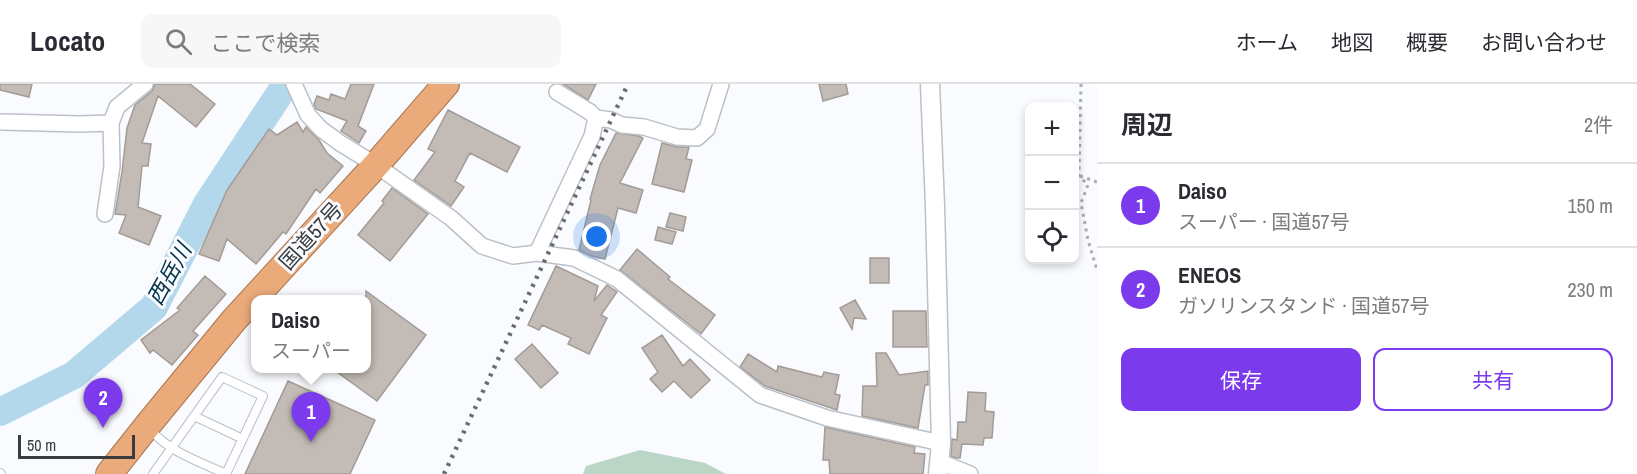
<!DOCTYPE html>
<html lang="ja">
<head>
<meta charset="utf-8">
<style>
	body { margin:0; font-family:"Archivo Narrow","Noto Sans JP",sans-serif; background:#f7f7f7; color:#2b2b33 }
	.controls { position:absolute; right:18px; top:18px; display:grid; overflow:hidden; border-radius:12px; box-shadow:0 3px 9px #0003 }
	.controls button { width:54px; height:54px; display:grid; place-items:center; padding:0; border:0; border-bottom:2px solid #e1e1e2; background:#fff; color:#2b2b33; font:30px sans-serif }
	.scale { position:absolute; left:18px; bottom:15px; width:117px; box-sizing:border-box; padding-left:6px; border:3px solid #393b3e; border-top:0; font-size:16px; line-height:21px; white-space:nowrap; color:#393b3e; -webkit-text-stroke:4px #f9fbfe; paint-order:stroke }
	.you { position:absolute; left:597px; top:153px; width:21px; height:21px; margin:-15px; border:4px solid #fff; border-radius:50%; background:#1a73e8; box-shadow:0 0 0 9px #1a73e833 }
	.badge { display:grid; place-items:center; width:39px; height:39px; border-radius:50%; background:#7c3aed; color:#fff; font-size:20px; font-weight:700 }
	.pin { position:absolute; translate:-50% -50px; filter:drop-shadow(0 2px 3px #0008) }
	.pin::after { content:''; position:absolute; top:32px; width:21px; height:18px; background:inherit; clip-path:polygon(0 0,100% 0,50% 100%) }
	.popup { position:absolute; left:251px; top:211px; width:120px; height:78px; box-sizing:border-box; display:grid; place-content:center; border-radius:12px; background:#fff; filter:drop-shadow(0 2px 4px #0005); font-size:20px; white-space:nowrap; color:#7c7c81 }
	.popup b { font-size:22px; color:#2b2b33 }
	.popup::after { content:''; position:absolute; left:50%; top:100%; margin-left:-12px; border:12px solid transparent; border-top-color:#fff }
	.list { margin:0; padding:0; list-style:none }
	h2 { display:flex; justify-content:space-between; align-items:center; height:78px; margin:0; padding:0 24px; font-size:26px }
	h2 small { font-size:20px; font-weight:400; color:#7c7c81 }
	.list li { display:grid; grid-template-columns:39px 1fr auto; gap:18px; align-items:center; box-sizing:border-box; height:84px; padding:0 24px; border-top:2px solid #e1e1e2 }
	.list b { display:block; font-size:22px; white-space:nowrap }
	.list p { margin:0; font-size:20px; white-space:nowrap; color:#7c7c81 }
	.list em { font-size:20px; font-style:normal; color:#7c7c81 }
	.actions { display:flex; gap:12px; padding:18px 24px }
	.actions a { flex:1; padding:14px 0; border:2px solid #7c3aed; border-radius:12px; text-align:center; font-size:21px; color:#7c3aed }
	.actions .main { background:#7c3aed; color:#fff }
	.icon { flex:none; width:33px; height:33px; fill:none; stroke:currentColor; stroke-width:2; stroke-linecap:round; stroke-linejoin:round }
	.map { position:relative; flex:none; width:1097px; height:390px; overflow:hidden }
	header { display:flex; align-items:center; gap:36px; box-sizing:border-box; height:84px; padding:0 30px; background:#fff; border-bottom:2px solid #e1e1e2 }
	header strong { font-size:28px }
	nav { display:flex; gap:33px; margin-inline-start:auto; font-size:21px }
	.search { width:420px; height:54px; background:#f7f7f7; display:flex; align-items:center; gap:15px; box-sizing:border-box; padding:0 21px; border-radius:12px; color:#7c7c81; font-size:22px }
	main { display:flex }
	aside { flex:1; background:#fff }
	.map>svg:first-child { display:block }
</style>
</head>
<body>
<header>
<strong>Locato</strong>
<div class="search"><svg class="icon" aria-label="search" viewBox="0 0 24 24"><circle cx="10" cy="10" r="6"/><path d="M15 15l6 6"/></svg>ここで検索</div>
<nav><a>ホーム</a><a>地図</a><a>概要</a><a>お問い合わせ</a></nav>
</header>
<main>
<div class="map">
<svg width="1097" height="390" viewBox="0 0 1097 390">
	<rect width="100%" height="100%" fill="#f9fbfe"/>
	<path fill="#bbd6c7" d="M640,366L705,379L726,390H583L586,382Z"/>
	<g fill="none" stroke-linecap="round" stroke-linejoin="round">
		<path stroke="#b3d7eb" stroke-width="28" d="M0,328L74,291L154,223L207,120L286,0"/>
	</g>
	<path fill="#c3bbb5" stroke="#a39b96" stroke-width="1.5" d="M0,0H32L29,13L0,6Z
		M155,0H190L215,20L196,43L158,12L142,59L151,60L148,82H142L138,123L161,132L149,161L119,149L126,131L115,130L122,88L127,44L135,21L152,7Z
		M351,0H374L358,42L366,47L359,59L341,47L347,37L316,25L314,20L317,12L329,16L331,10L345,15Z
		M563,0H596L588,16Z
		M819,0H846L848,10L823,17Z
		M448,26L520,63L507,88L470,69L455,97L464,103L451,122L414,96L435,68L428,65Z
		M297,38L303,48L306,43L319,56L327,69L343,82L320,109L316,105L286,150L283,148L256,180L227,155L219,177L199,170L227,106L269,45L277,51Z
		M616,49L639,52L643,54L620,99L643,106L636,129L618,124L605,175L592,172L579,166L591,116L590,115L600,81Z
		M662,59L677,63H689L686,75L692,76L684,108L652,100Z
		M392,104L428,130L390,177L358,151L384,119L382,117Z
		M670,129L686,133L683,147L666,143Z
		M658,143L676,148L672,160L655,156Z
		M637,165L670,193L668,195L715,231L701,250L620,186Z
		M870,174H889V199H870Z
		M556,182L598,202L594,217L607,201L617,208L601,231L607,234L589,270L568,260L571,254L542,241L539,246L528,241Z
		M205,192L226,210L193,247L198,251L172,281L153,266L150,269L141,256L180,226L177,224Z
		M366,207L426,251L377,317L333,285H366Z
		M855,216L866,235L854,234L852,245L840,224Z
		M893,227H926L927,263H893Z
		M662,251L683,282L690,275L710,296L691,314L674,297L662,308L650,295L658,288L642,264Z
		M532,260L558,289L541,304L515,275Z
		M876,269H886L899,291L928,287V301H925L918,344L862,332L863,302H877Z
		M748,270L777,288L778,282L822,293L824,288L839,291L835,310L840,311L837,326L765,302L740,283Z
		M288,297L375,336L350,390H245Z
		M968,308L986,309L985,327L994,328L992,354H984L983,361L962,360L960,374H956L951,372L952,355L957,356L958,338H966Z
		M825,343L915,363L914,369L925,370L923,390H830L829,376H823Z"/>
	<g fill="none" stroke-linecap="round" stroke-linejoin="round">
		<g stroke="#bbc1c8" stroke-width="10">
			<path id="service" d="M194,332L243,355
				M150,345C169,368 200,378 226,390
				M0,389L1,390
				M153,390L222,293L263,312L226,390"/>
		</g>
		<g stroke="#bbc1c8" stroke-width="18">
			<path id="minor" d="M294,0L308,31L321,45L340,59L376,81L451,134L482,162L513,172L537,169L574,174L617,195L760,311L827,334L941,359
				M557,8L590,28L596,34
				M3,38L80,40L111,39
				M105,130L112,82L111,39L117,23L145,0
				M537,169L592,52L596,34L611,36L622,41L644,43L677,53L697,54L707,45L721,0
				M940,378L970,390"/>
		</g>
		<g stroke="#bbc1c8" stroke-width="21">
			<path id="tertiary" d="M930,0L935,122L941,359L938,390"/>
		</g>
		<g stroke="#a9754f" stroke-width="28">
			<path id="trunk" d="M109,390L147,342L234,236L376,81L446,0"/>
		</g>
		<path stroke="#aaacaf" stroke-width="3" stroke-dasharray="3 4.5" stroke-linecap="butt" d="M1081,0L1079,92L1088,101L1081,119L1088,156L1097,186
			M1080,92L1097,98"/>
		<use href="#service" stroke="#fff" stroke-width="8"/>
		<use href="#minor" stroke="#fff" stroke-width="15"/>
		<use href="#tertiary" stroke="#fff" stroke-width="18"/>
		<use href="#trunk" stroke="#eaaa7a" stroke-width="26"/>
		<path stroke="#6a6c6f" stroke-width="4.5" stroke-dasharray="3 6" stroke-linecap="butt" d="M444,390L628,0"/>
	</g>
	<g text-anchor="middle" stroke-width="6" stroke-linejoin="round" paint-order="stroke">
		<g font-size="21" fill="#393b3e" stroke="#f9fbfe">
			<text transform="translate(311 152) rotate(-48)" y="7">国道57号</text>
		</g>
		<g font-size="22" font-style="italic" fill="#003246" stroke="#f9fbfe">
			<text transform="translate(169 190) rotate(-61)" y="8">西岳川</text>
		</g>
	</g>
</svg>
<div class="controls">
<button>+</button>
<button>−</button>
<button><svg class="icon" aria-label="locate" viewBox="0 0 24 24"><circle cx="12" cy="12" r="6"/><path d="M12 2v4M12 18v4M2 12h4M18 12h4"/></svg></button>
</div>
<div class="scale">50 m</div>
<div class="you"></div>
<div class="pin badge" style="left:311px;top:358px">1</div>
<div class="popup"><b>Daiso</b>スーパー</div>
<div class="pin badge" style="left:103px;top:344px">2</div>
</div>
<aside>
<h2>周辺<small>2件</small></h2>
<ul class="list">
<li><span class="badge">1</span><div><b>Daiso</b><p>スーパー · 国道57号</p></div><em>150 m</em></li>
<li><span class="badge">2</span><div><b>ENEOS</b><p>ガソリンスタンド · 国道57号</p></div><em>230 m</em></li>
</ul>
<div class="actions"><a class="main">保存</a><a>共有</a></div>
</aside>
</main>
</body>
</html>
